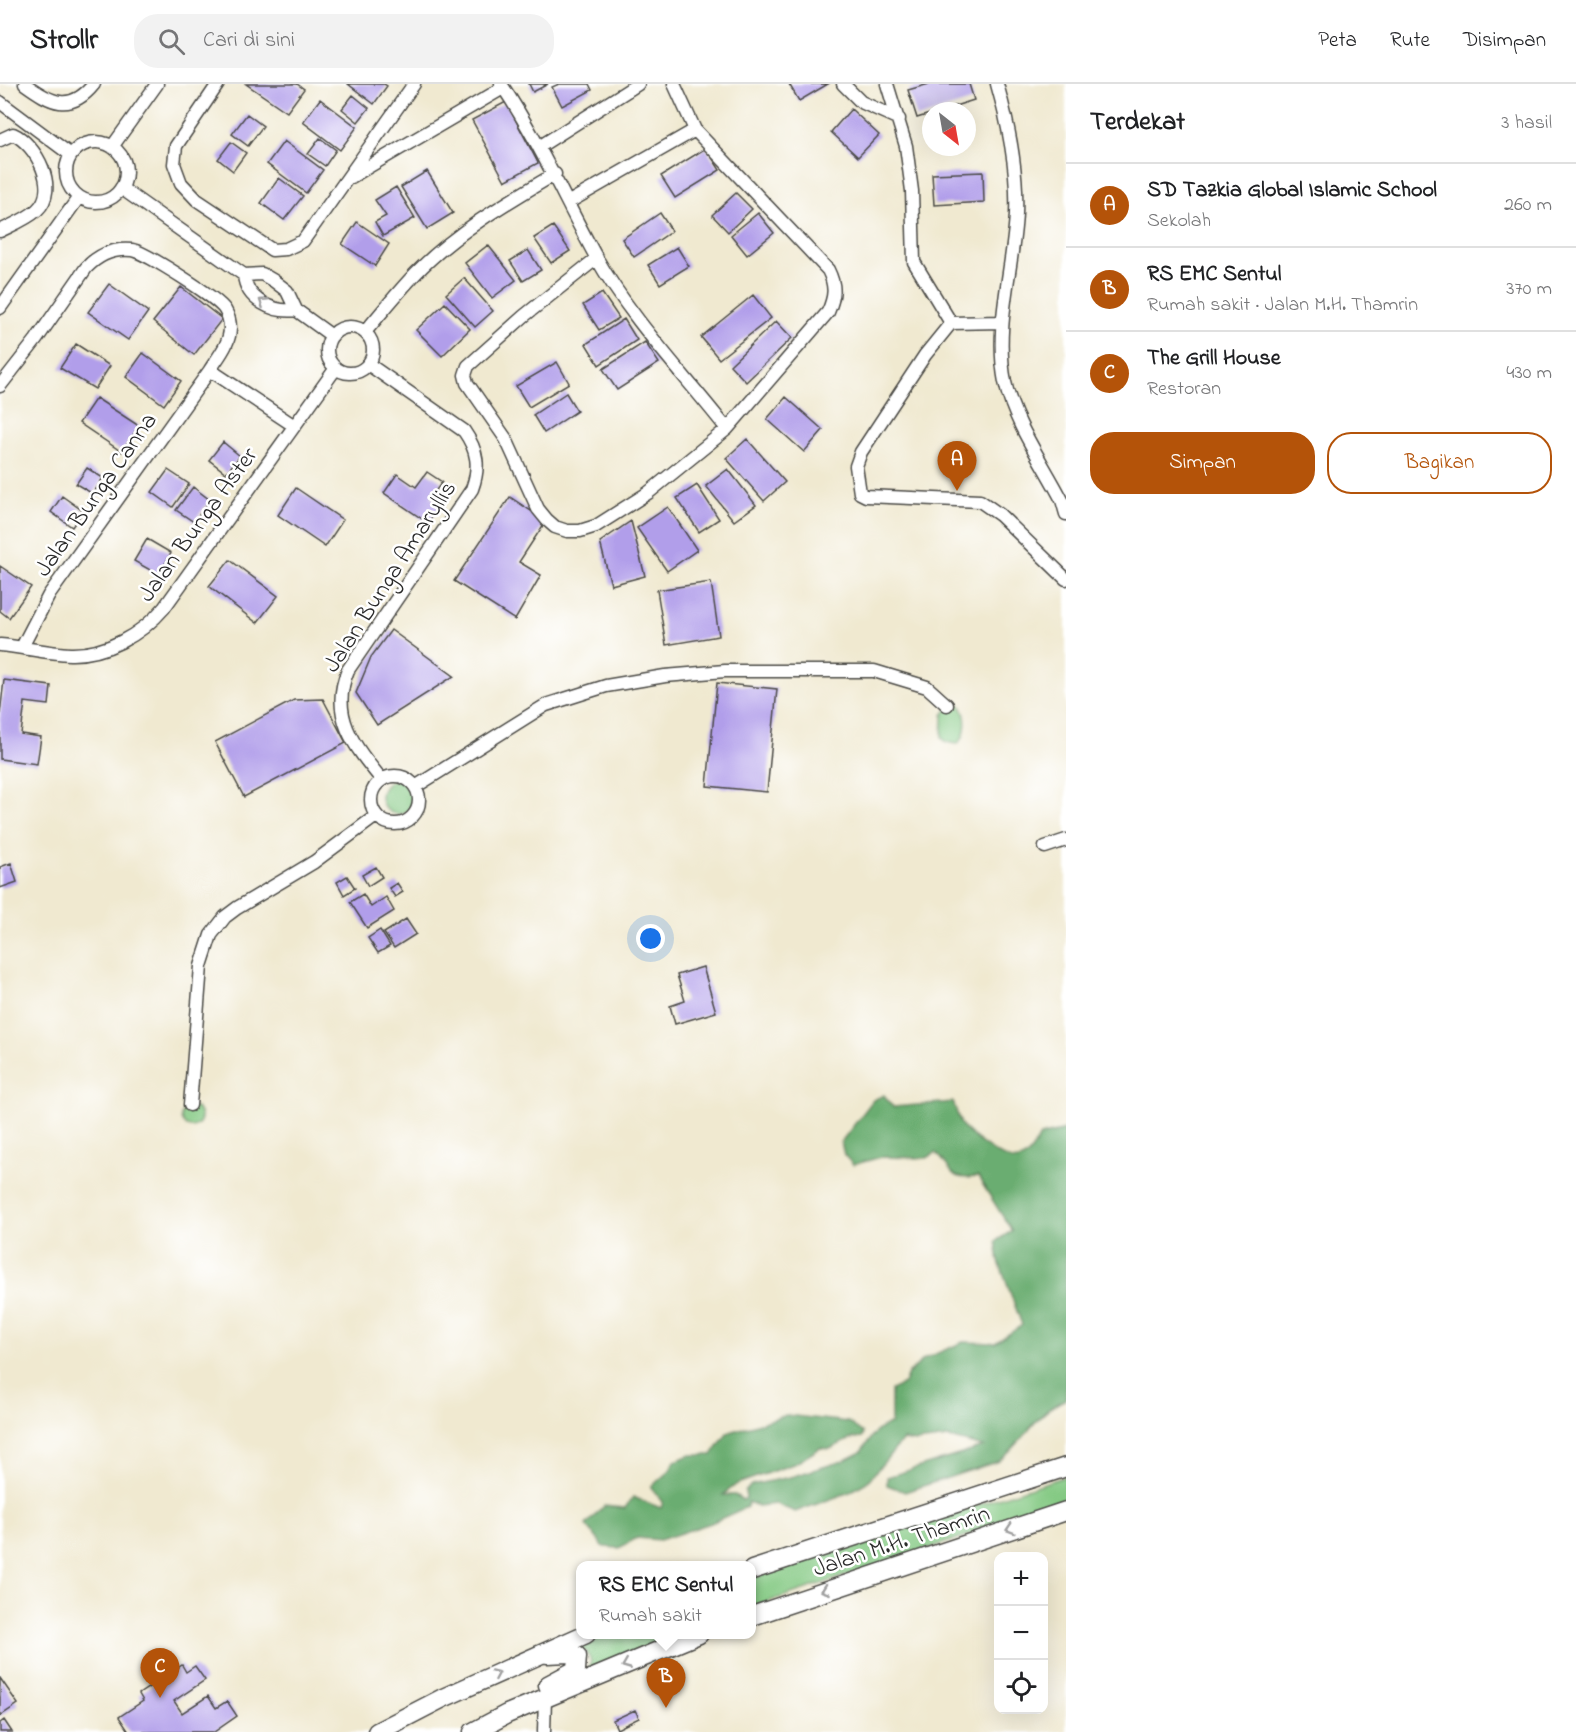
<!DOCTYPE html>
<html lang="id">
<head>
<meta charset="utf-8">
<style>
	body { margin:0; font-family:"Indie Flower",sans-serif; background:#f2f2f2; color:#202124 }
	.controls { position:absolute; right:18px; bottom:18px; display:grid; overflow:hidden; border-radius:12px; box-shadow:0 6px 24px #0002 }
	.controls button { width:54px; height:54px; display:grid; place-items:center; padding:0; border:0; border-bottom:2px solid #e0e0e0; background:#fff; color:#202124; font:30px sans-serif }
	.compass { position:absolute; left:922px; top:18px; width:54px; height:54px; border-radius:50%; background:#fff; box-shadow:0 6px 24px #0002; rotate:149deg }
	.you { position:absolute; left:651px; top:855px; width:21px; height:21px; margin:-15px; border:4px solid #fff; border-radius:50%; background:#1a73e8; box-shadow:0 0 0 9px #1a73e833 }
	.badge { display:grid; place-items:center; width:39px; height:39px; border-radius:50%; background:#b45309; color:#fff; font-size:20px; font-weight:700 }
	.pin { position:absolute; translate:-50% -50px; filter:drop-shadow(0 2px 3px #0008) }
	.pin::after { content:''; position:absolute; top:32px; width:21px; height:18px; background:inherit; clip-path:polygon(0 0,100% 0,50% 100%) }
	.popup { position:absolute; left:576px; top:1477px; width:180px; height:78px; box-sizing:border-box; display:grid; place-content:center; border-radius:12px; background:#fff; filter:drop-shadow(0 2px 4px #0005); font-size:20px; white-space:nowrap; color:#757577 }
	.popup b { font-size:22px; color:#202124 }
	.popup::after { content:''; position:absolute; left:50%; top:100%; margin-left:-12px; border:12px solid transparent; border-top-color:#fff }
	.list { margin:0; padding:0; list-style:none }
	h2 { display:flex; justify-content:space-between; align-items:center; height:78px; margin:0; padding:0 24px; font-size:26px }
	h2 small { font-size:20px; font-weight:400; color:#757577 }
	.list li { display:grid; grid-template-columns:39px 1fr auto; gap:18px; align-items:center; box-sizing:border-box; height:84px; padding:0 24px; border-top:2px solid #e0e0e0 }
	.list b { display:block; font-size:22px; white-space:nowrap }
	.list p { margin:0; font-size:20px; white-space:nowrap; color:#757577 }
	.list em { font-size:20px; font-style:normal; color:#757577 }
	.actions { display:flex; gap:12px; padding:18px 24px }
	.actions a { flex:1; padding:14px 0; border:2px solid #b45309; border-radius:24px; text-align:center; font-size:21px; color:#b45309 }
	.actions .main { background:#b45309; color:#fff }
	.icon { flex:none; width:33px; height:33px; fill:none; stroke:currentColor; stroke-width:2; stroke-linecap:round; stroke-linejoin:round }
	.map { position:relative; flex:none; width:1066px; height:1648px; overflow:hidden }
	header { display:flex; align-items:center; gap:36px; box-sizing:border-box; height:84px; padding:0 30px; background:#fff; border-bottom:2px solid #e0e0e0 }
	header strong { font-size:28px }
	nav { display:flex; gap:33px; margin-inline-start:auto; font-size:21px }
	.search { width:420px; height:54px; background:#f2f2f2; display:flex; align-items:center; gap:15px; box-sizing:border-box; padding:0 21px; border-radius:24px; color:#757577; font-size:22px }
	main { display:flex }
	aside { flex:1; background:#fff }
	.map>svg:first-child { display:block }
</style>
</head>
<body>
<header>
<strong>Strollr</strong>
<div class="search"><svg class="icon" aria-label="search" viewBox="0 0 24 24"><circle cx="10" cy="10" r="6"/><path d="M15 15l6 6"/></svg>Cari di sini</div>
<nav><a>Peta</a><a>Rute</a><a>Disimpan</a></nav>
</header>
<main>
<div class="map">
<svg width="1066" height="1648" viewBox="0 0 1066 1648">
	<rect width="100%" height="100%" fill="#fff"/>
	<filter id="ink" filterUnits="userSpaceOnUse"><feTurbulence type="fractalNoise" baseFrequency=".0167" numOctaves="2"/><feDisplacementMap in="SourceGraphic" scale="12" xChannelSelector="R" yChannelSelector="G"/><feConvolveMatrix kernelMatrix="1 2 1 2 8 2 1 2 1" color-interpolation-filters="sRGB"/></filter>
	<filter id="wash" filterUnits="userSpaceOnUse"><feTurbulence type="fractalNoise" baseFrequency=".008" numOctaves="4" result="noise"/><feDisplacementMap in="SourceGraphic" scale="24" xChannelSelector="R" yChannelSelector="G"/><feGaussianBlur stdDeviation="1.35" result="paint"/><feColorMatrix in="noise" values="0 0 0 0 0 0 0 0 0 0 0 0 0 0 0 0 0 1.4 0 .05"/><feComposite in="paint" operator="in"/></filter>
	<g filter="url(#wash)">
		<rect width="100%" height="100%" fill="#f0e9d0"/>
		<path fill="#84c983" stroke="#587a57" stroke-width="1.5" d="M951,620L960,621C968,631 968,652 957,660L946,658L942,653L943,631Z
			M381 713a17 17 0 1 1 34 0a17 17 0 1 1-34 0Z
			M181 1033a10 10 0 1 1 20 0a10 10 0 1 1-20 0Z
			M1066,1392V1419L752,1523V1494Z
			M607,1551H676L589,1586L591,1578L587,1568L576,1565Z"/>
		<path fill="#6bad71" stroke="#4b6c4e" stroke-width="1.5" d="M884,1011L893,1023L953,1018C956,1025 958,1033 961,1040C968,1051 1006,1080 1019,1076C1030,1073 1035,1060 1040,1052L1066,1046V1315C1031,1331 1026,1358 999,1377L905,1408L887,1401V1393L984,1363L949,1354L916,1358L903,1356L867,1398L850,1408L795,1428L776,1420L758,1422L748,1418L747,1423L711,1439L660,1456L637,1454L619,1464L604,1463L586,1441L604,1422L625,1424L633,1413L661,1424L663,1418L651,1403L670,1386L675,1377L690,1371H712L727,1349L786,1331L848,1338L863,1349L862,1353L850,1355L830,1365L820,1364L796,1379L737,1400L723,1411H735L743,1416L746,1414L745,1408L751,1401L790,1393L843,1377L861,1368L876,1347L891,1339V1306L904,1300L908,1290L924,1275L963,1258L995,1259L1022,1241L999,1178L996,1157L1012,1147L978,1093C946,1097 956,1087 936,1069L927,1074L881,1073L853,1081L844,1071L841,1058L873,1016Z"/>
		<g id="blocks">
			<path fill="#b19eea" d="M246,0H297L304,5L287,28Z
				M348,0H384L387,2L374,20Z
				M529,0H548L533,8Z
				M559,0H589L592,6L562,22L552,3Z
				M789,0H828L799,17Z
				M929,0H969L974,16L917,34L908,6Z
				M353,11L369,24L358,38L342,25Z
				M320,15L357,43L340,66L303,38Z
				M506,18L538,79L505,97L472,36Z
				M851,25L879,51L858,73L831,48Z
				M247,30L263,42L248,62L232,50Z
				M320,54L336,66L325,82L308,70Z
				M284,57L323,86L306,109L267,80Z
				M231,58L246,69L233,87L218,75Z
				M706,64L720,86L675,114L661,92Z
				M427,87L453,129L427,145L401,103Z
				M983,88L984,118L934,121L932,90Z
				M279,94L303,112L284,136L261,119Z
				M396,103L415,134L383,152L375,138L386,132L375,116Z
				M736,109L752,125L728,148L712,131Z
				M660,129L672,147L634,173L622,155Z
				M758,129L774,149L747,171L731,151Z
				M357,138L389,160L375,182L342,160Z
				M553,142L570,167L551,179L534,154Z
				M488,161L516,196L492,214L465,179Z
				M677,163L689,182L660,200L648,181Z
				M528,166L541,186L523,197L510,177Z
				M464,194L493,227L475,243L446,210Z
				M109,200L148,228L128,256L88,228Z
				M181,203L222,235L194,271L153,238Z
				M602,209L619,234L599,246L583,221Z
				M753,211L771,234L719,275L701,253Z
				M445,219L470,245L442,272L416,246Z
				M624,235L637,256L599,281L586,260Z
				M776,237L792,254L746,298L730,281Z
				M645,258L659,279L617,306L603,285Z
				M76,260L110,282L95,305L60,284Z
				M143,269L181,297L164,321L126,293Z
				M557,278L569,299L529,323L516,302Z
				M566,309L577,327L544,349L533,331Z
				M786,313L823,346L804,368L767,335Z
				M96,314L139,342L122,368L79,339Z
				M747,355L785,398L764,417L726,374Z
				M223,358L240,372L226,389L209,376Z
				M87,384L103,394L93,410L76,400Z
				M728,385L756,421L734,437L706,402Z
				M168,386L189,400L173,423L152,408Z
				M427,388L442,398L431,413L441,420L428,439L384,409L397,390L416,403Z
				M697,401L719,435L699,448L677,414Z
				M193,403L210,416L194,438L176,426Z
				M296,404L343,436L325,463L278,431Z
				M62,412L83,427L72,443L51,428Z
				M510,413L546,437L519,478L541,491L515,536L454,497Z
				M668,423L697,466L667,487L637,444Z
				M631,437L645,492L611,501L600,458Z
				M147,455L171,469L159,491L134,477Z
				M230,476L278,512L257,539L209,502Z
				M0,482L31,503L9,534L0,527Z
				M711,498L719,552L666,561L657,506Z
				M391,546L454,592L377,641L356,609L371,573Z
				M4,596L51,602L49,621L25,618L21,650L41,653L37,680L0,675V630Z
				M717,599L777,605L767,708L707,702Z
				M323,615L346,659L244,713L215,658L294,616Z
				M11,779L17,798L0,804V783Z
				M376,783L382,793L368,802L362,791Z
				M347,792L355,804L344,811L337,798Z
				M397,799L403,808L395,813L389,804Z
				M363,810L371,823L386,813L394,827L367,844L350,818Z
				M406,835L416,850L394,864L384,849Z
				M380,846L390,862L378,869L368,854Z
				M703,883L716,928L675,940L670,922L685,917L677,891Z
				M182,1581L186,1588L195,1582L205,1596L174,1617L182,1629L208,1612L216,1624L227,1617L237,1632L214,1648H129L119,1633L143,1617L139,1610Z
				M0,1594L18,1620L0,1632Z
				M635,1626L639,1634L617,1645L613,1636Z
				M4,1636L12,1648H0V1639Z"/>
		</g>
	</g>
	<g filter="url(#ink)">
		<use href="#blocks" fill-opacity="0" stroke="#494844" stroke-width="1.5"/>
		<g fill="none" stroke-linecap="round" stroke-linejoin="round">
			<g stroke="#494844" stroke-width="15">
				<path id="street" d="M25,0C50,18 70,30 94,0
					M218,0L176,62L174,80L181,99L197,116L272,166L286,165L303,157L414,0
					M501,0C538,55 564,115 596,173C631,235 683,289 727,345
					M843,0L861,18L899,35
					M887,0L906,62L912,107L914,178L951,239L1002,238
					M997,0C1009,42 1018,86 1016,130C1013,186 994,242 1005,298C1014,339 1043,379 1062,416L1066,430
					M0,18L71,71
					M0,56L13,50C36,60 60,105 37,126C27,135 12,141 0,147
					M66 88a30 30 0 1 1 60 0a30 30 0 1 1-60 0Z
					M112,63L157,0
					M539,63L638,0
					M351,93L503,4
					M121,104L244,191L262,190L274,197L287,207L296,226L332,252
					M569,118L695,46L674,0
					M597,174L524,232L468,282L465,291L467,299L506,355L538,425L547,436L555,443L567,447H580L596,442L648,409L727,345L828,228C835,212 836,202 828,186L695,46
					M244,191C246,216 273,229 296,226
					M0,224L79,113
					M951,239L925,271L861,368L856,382L860,409L866,412L980,417L1000,431L1066,495
					M327 266a23 23 0 1 1 46 0a23 23 0 1 1-46 0Z
					M365,248C382,228 398,208 416,189C456,148 506,119 555,90
					M368,280L464,347C478,367 480,383 472,405L348,586C329,631 354,662 382,696
					M0,302L36,256L86,184C98,171 113,164 132,166C145,168 218,214 225,226C228,231 230,238 230,244C230,260 218,273 210,286L293,341
					M0,561C23,563 47,569 70,570C105,571 141,551 164,524L336,284
					M22,563L49,511L210,286
					M371 716a24 24 0 1 1 48 0a24 24 0 1 1-48 0Z
					M415,703L546,621L606,602L665,592L725,587H874L927,603L947,621
					M1045,763L1066,756
					M190,1021L201,882L211,851L225,833L237,824L314,778L376,732
					M544,1648L545,1614"/>
			</g>
			<g stroke="#494844" stroke-width="21">
				<path id="primary" d="M752,1486L1066,1383
					M752,1532L1066,1427
					M547,1570L568,1569L577,1572L576,1586L548,1601
					M377,1648L443,1614L586,1550
					M473,1648L507,1630L699,1550"/>
			</g>
			<use href="#street" stroke="#fff" stroke-width="12"/>
			<use href="#primary" stroke="#fff" stroke-width="18"/>
		</g>
		<defs><path id="oneway-chevron" d="M-2-3.5L2.5 0L-2 3.5" fill="none" stroke-width="1.6" stroke-linecap="round" stroke-linejoin="round" transform="scale(1.5)"/></defs>
		<g stroke="#a0a0a0">
			<use href="#oneway-chevron" transform="translate(263 218) rotate(-147)"/>
			<use href="#oneway-chevron" transform="translate(1010 1445) rotate(162)"/>
			<use href="#oneway-chevron" transform="translate(825 1506) rotate(161)"/>
			<use href="#oneway-chevron" transform="translate(626 1581) rotate(158)"/>
			<use href="#oneway-chevron" transform="translate(496 1590) rotate(-24)"/>
		</g>
	</g>
	<g text-anchor="middle" stroke-width="5" stroke-linejoin="round" paint-order="stroke">
		<g font-size="24" fill="#2b2b2b" stroke="#fff">
			<text transform="translate(95 410) rotate(-55)" y="8">Jalan Bunga Canna</text>
			<text transform="translate(197 440) rotate(-54)" y="8">Jalan Bunga Aster</text>
			<text transform="translate(389 492) rotate(-57)" y="8">Jalan Bunga Amaryllis</text>
			<text transform="translate(901 1456) rotate(-18)" y="8">Jalan M.H. Thamrin</text>
		</g>
	</g>
</svg>
<div class="controls">
<button>+</button>
<button>−</button>
<button><svg class="icon" aria-label="locate" viewBox="0 0 24 24"><circle cx="12" cy="12" r="6"/><path d="M12 2v4M12 18v4M2 12h4M18 12h4"/></svg></button>
</div>
<svg class="compass" viewBox="-18 -18 36 36"><path d="M0-13l5 13h-10z" fill="#e53935"/><path d="M0 13l5-13h-10z" fill="#757577"/></svg>
<div class="you"></div>
<div class="pin badge" style="left:957px;top:407px">A</div>
<div class="pin badge" style="left:666px;top:1624px">B</div>
<div class="popup"><b>RS EMC Sentul</b>Rumah sakit</div>
<div class="pin badge" style="left:160px;top:1614px">C</div>
</div>
<aside>
<h2>Terdekat<small>3 hasil</small></h2>
<ul class="list">
<li><span class="badge">A</span><div><b>SD Tazkia Global Islamic School</b><p>Sekolah</p></div><em>260 m</em></li>
<li><span class="badge">B</span><div><b>RS EMC Sentul</b><p>Rumah sakit · Jalan M.H. Thamrin</p></div><em>370 m</em></li>
<li><span class="badge">C</span><div><b>The Grill House</b><p>Restoran</p></div><em>430 m</em></li>
</ul>
<div class="actions"><a class="main">Simpan</a><a>Bagikan</a></div>
</aside>
</main>
</body>
</html>
